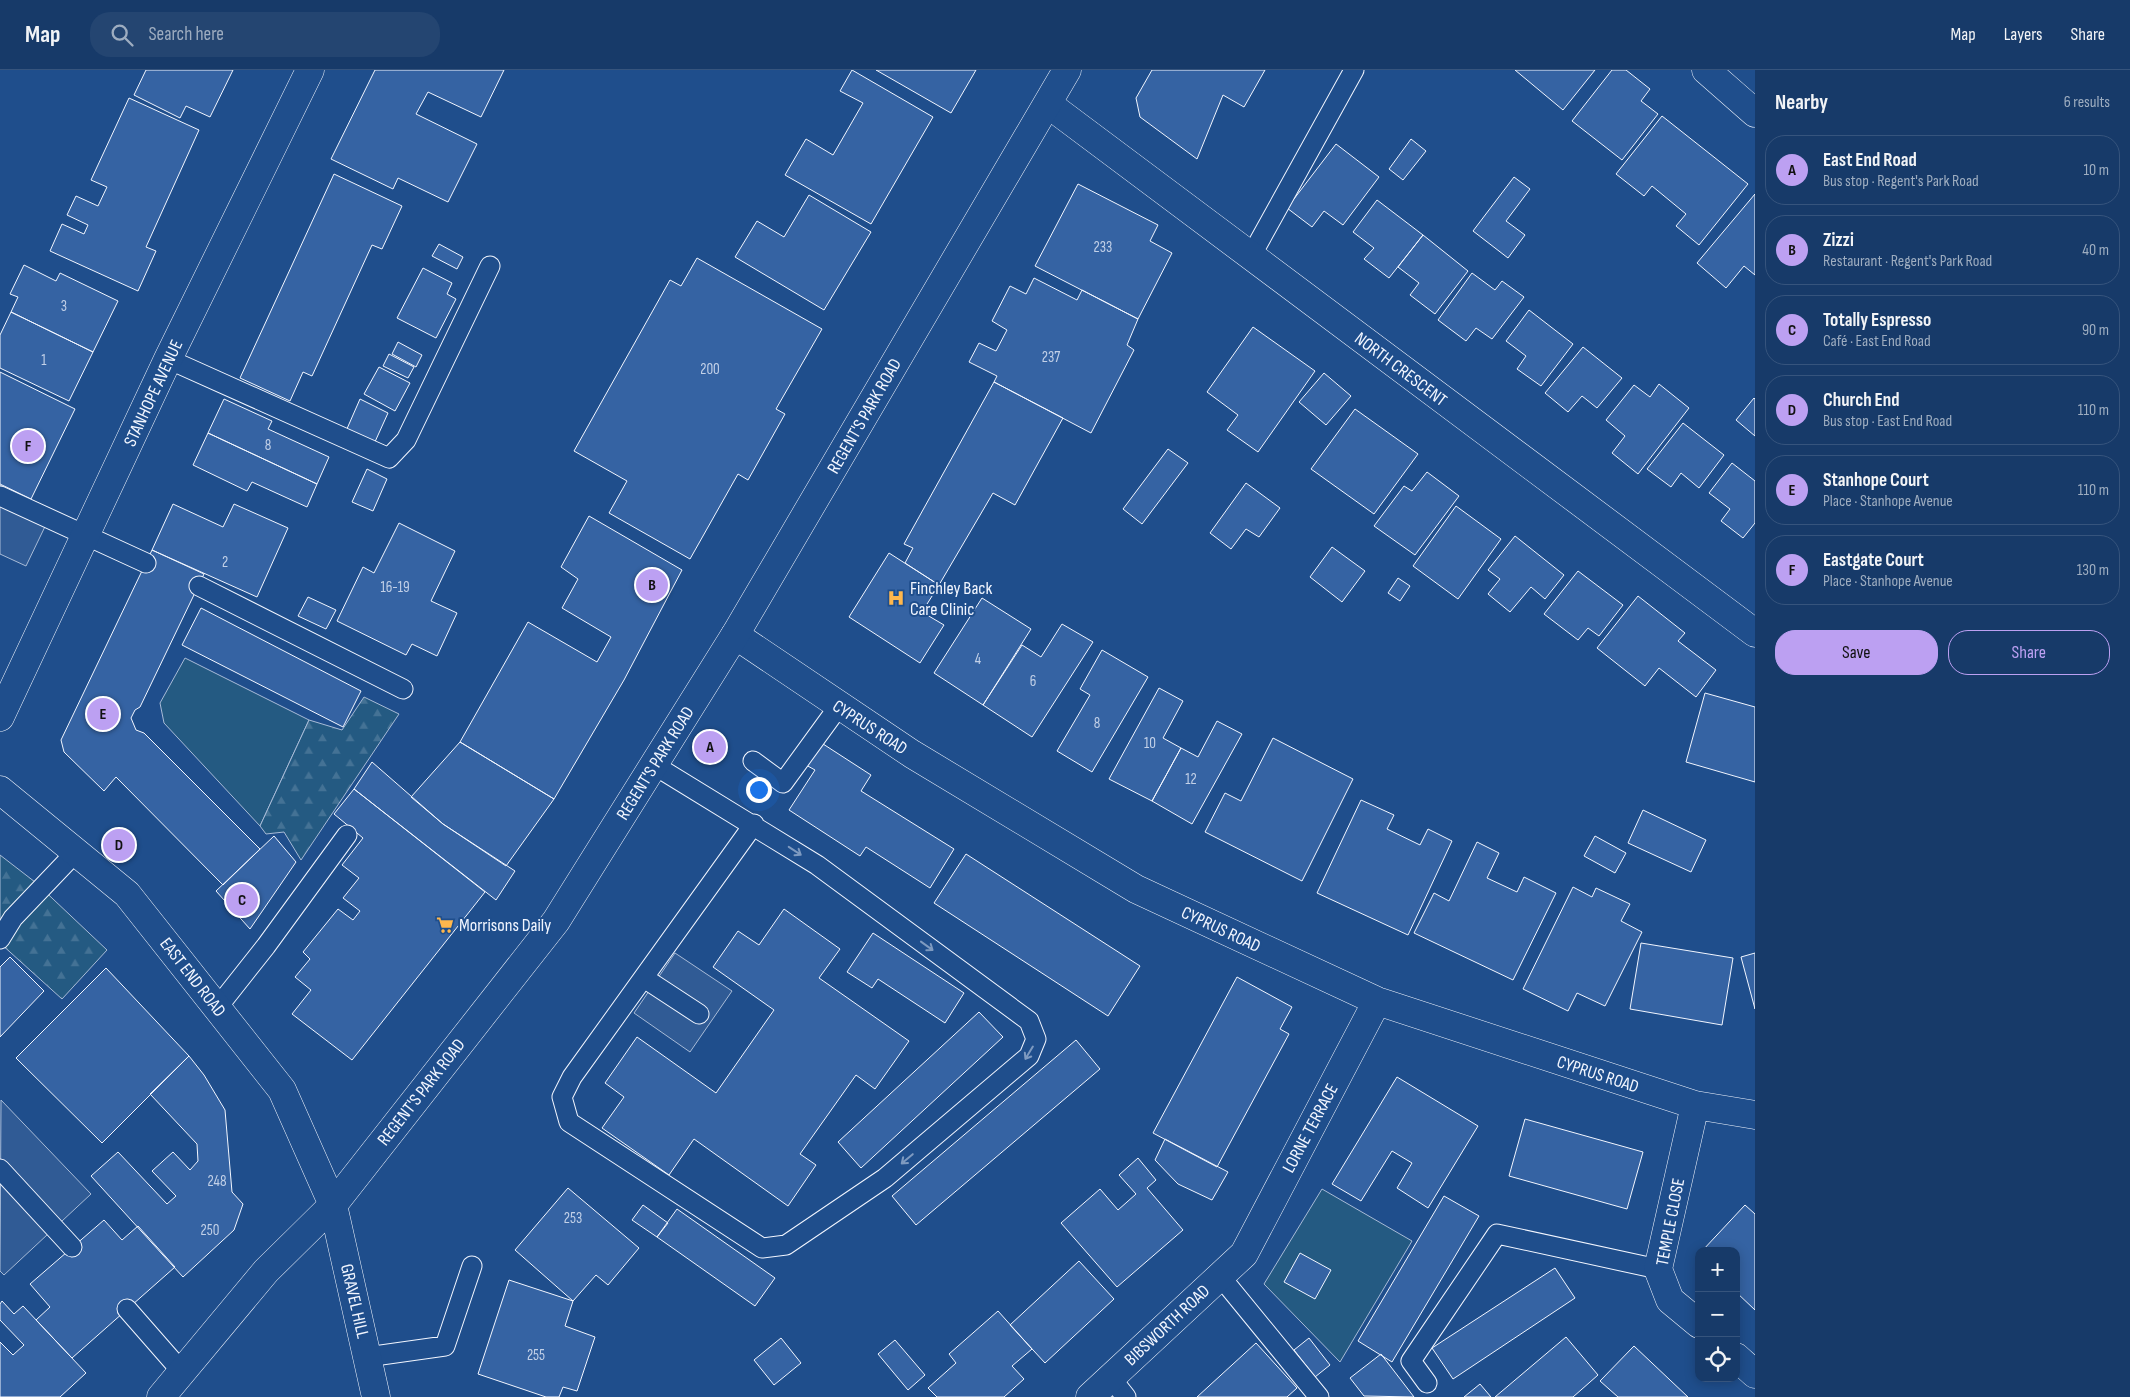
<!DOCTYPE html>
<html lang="en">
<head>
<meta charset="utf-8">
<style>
	body { margin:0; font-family:"Sofia Sans Condensed",sans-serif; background:#244571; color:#f1f3f6 }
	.controls { position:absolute; right:15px; bottom:15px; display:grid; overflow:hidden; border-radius:10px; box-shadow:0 2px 12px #0003 }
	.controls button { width:45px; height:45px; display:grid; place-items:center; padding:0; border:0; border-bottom:1px solid #36547d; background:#173a69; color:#f1f3f6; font:25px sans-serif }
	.you { position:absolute; left:758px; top:719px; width:18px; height:18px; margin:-12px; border:4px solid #fff; border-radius:50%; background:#1a73e8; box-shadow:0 0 0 8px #1a73e833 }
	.badge { display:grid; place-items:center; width:32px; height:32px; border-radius:50%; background:#bca0f2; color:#111; font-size:16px; font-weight:700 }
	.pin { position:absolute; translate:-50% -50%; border:2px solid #fff; box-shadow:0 1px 5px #0006 }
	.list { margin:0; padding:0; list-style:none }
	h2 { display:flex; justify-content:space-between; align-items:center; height:65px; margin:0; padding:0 20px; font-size:21px }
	h2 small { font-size:16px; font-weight:400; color:#9eadc0 }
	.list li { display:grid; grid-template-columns:32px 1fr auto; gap:15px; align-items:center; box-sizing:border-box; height:70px; margin:0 10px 10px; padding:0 10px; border:1px solid #36547d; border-radius:20px }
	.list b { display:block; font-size:19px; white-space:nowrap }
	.list p { margin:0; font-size:16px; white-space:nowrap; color:#9eadc0 }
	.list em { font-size:16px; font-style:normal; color:#9eadc0 }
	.actions { display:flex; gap:10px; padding:15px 20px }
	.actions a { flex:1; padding:11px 0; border:1px solid #bca0f2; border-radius:20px; text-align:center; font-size:18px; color:#bca0f2 }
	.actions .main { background:#bca0f2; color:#111 }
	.icon { flex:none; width:28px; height:28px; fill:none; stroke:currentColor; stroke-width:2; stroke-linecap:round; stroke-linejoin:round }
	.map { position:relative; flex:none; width:1755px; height:1327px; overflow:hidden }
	header { display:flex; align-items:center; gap:30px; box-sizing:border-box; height:70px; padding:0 25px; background:#173a69; border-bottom:1px solid #36547d }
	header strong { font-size:24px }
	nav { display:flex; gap:28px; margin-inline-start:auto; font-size:18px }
	.search { width:350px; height:45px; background:#244571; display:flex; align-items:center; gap:12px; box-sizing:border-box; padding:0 18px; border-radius:20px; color:#9eadc0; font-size:19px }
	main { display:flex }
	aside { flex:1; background:#173a69 }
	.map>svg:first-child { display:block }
</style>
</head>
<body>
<header>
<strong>Map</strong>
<div class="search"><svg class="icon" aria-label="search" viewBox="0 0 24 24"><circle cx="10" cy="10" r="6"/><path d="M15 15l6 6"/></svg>Search here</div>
<nav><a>Map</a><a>Layers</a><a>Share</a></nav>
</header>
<main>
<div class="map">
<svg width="1755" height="1327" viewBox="0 0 1755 1327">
	<defs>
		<pattern id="forest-firs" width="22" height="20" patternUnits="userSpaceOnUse" patternTransform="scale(1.25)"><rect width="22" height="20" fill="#245a82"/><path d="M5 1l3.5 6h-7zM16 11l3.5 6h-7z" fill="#447295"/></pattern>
	</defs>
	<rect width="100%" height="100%" fill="#1f4e8c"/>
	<path fill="#245a82" stroke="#a8bbd7" d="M185,588L309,650L260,756L164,653L160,633Z
		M1322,1119L1412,1171L1340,1292L1264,1214Z"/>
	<path fill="url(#forest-firs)" stroke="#a8bbd7" d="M364,627L399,644L301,790L284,762L266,764L260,756L309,650L342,660Z
		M0,785L35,812L107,880L62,929L0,873Z"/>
	<path fill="#305b95" stroke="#a8bbd7" d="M0,415L53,440L26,496L0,484Z
		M675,883L732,921L690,982L634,943Z
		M1,1030L91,1124L4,1205L0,1201Z"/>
	<path fill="#3563a3" stroke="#f2f6ff" d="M146,0H233L210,47L186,36L180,48L134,25Z
		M375,0H504L481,47L428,22L416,44L477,74L448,132L398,108L393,119L331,89Z
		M852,0L933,47L871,154L785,105L806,69L833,85L863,33L840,21Z
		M876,0H976L951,43Z
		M1152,0H1265L1244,37L1223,25L1197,89L1140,47L1136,28Z
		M1515,0H1595L1563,40Z
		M1612,0H1626L1650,19L1641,31L1658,44L1622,90L1572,51Z
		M129,28L199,60L146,177L156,181L138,221L50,181L62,154L84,164L88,155L67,145L76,126L98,136L107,117L91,110Z
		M1662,46L1748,114L1699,175L1676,156L1686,144L1652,116L1644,126L1616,104Z
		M1411,69L1426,81L1403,110L1389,99Z
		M1336,74L1379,107L1343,155L1324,141L1312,157L1287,138Z
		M334,104L402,136L382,179L372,175L312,306L303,302L290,331L240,308Z
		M1514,107L1530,119L1506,151L1525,165L1508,188L1473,161Z
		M1078,114L1158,155L1150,171L1172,183L1138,249L1035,196Z
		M1755,124V205L1744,196L1726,218L1697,193Z
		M809,125L871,162L824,240L735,187L757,151L784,167Z
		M1377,130L1423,165L1389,208L1364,189L1374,178L1353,162Z
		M1423,165L1468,201L1435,244L1410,225L1419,213L1398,197Z
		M439,174L463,187L457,199L432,186Z
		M697,188L822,259L776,339L785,344L748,410L738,404L690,489L609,443L627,411L574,381L670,210L681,216Z
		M24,195L56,211L60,203L118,231L93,282L11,242L18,227L10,224Z
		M423,198L452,213L447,224L456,229L436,268L397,248Z
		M1472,203L1495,220L1502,211L1524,227L1492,269L1476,258L1466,271L1438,250Z
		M1034,208L1077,230L1082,220L1138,249L1127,275L1134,280L1091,363L994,312L997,306L969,292L979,273L996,281L1007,260L992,251L1010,216L1026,224Z
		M1529,240L1573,274L1541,316L1517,299L1526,286L1506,271Z
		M11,242L93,282L69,331L0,298V265Z
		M1253,257L1315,301L1258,382L1227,360L1238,345L1207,322Z
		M398,272L422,285L416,297L392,284Z
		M1583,277L1622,308L1597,338L1582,326L1568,342L1545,323Z
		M389,284L414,297L408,308L383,296Z
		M379,297L410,313L395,341L364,324Z
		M0,302L75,339L31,429L0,414Z
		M1324,303L1351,326L1326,355L1299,332Z
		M994,312L1063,348L1015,435L993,423L939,515L905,493L913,478L904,474Z
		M1659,314L1689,338L1638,404L1612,383L1625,366L1606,350L1634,315L1650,327Z
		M1754,328L1755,329V366L1736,350Z
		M224,329L272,351L268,359L329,387L317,414L208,363Z
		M360,329L388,343L374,374L346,361Z
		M1355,339L1418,384L1374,444L1311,399Z
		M1683,353L1724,385L1699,418L1681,403L1671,417L1647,399Z
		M208,363L317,414L307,437L252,412L247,421L193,395Z
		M1168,379L1188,393L1142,454L1123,439Z
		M1732,393L1755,411V453L1743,468L1721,451L1730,439L1709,423Z
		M367,399L387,409L373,441L352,432Z
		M1427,402L1459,426L1415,485L1374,456L1404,416L1412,421Z
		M1246,413L1280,438L1259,467L1246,459L1231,479L1210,463Z
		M173,434L223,457L234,434L288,458L257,527L152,480Z
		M1456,436L1501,469L1458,529L1413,496Z
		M589,446L682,500L624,610L554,729L460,672L528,552L597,592L611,567L562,538L578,509L561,497Z
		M399,453L455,481L431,531L457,543L437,586L412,574L406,585L337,551L363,497L374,503Z
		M1515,466L1564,505L1545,529L1531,517L1510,542L1488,524L1500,509L1488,500Z
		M1332,477L1365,501L1342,532L1310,507Z
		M152,480L204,504L140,637L135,640L131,648L136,660L144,663L260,779L223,815L116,707L104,721L64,682L61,670Z
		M889,483L939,515L922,542L944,555L920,593L849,547Z
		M1578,501L1623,535L1599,566L1588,558L1578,570L1544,544Z
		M1398,508L1410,516L1400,531L1388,523Z
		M1638,526L1685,563L1678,571L1716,600L1696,627L1659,598L1645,616L1597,578Z
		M308,527L336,540L326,559L298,546Z
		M982,528L1031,559L983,635L934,603Z
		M201,538L361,621L343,657L182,575Z
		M1062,554L1093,572L1032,667L983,635L1022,575L1041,587Z
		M1102,580L1148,607L1092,702L1057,681L1090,625L1080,619Z
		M1159,618L1183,631L1163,668L1181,678L1152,731L1109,709Z
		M1705,623L1755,637V712L1686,692Z
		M1217,651L1242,664L1192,754L1152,731L1181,678L1198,687Z
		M1273,668L1353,709L1302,811L1205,762L1225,723L1241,731Z
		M460,672L554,729L506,796L443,754L411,727Z
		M820,672L871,705L861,721L954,779L930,818L866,777L860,786L789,740L815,700L806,695Z
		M372,692L443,754L515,801L496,830L354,719Z
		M354,719L485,822L352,990L292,944L311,920L295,907L310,889L303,882L338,839L353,850L360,841L343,828L359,808L342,795L363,768L334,744Z
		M1361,730L1394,745L1387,759L1420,775L1428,759L1452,771L1408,865L1317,823Z
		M1643,740L1706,770L1691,802L1628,773Z
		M274,766L296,792L250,859L216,821Z
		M1595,766L1626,783L1615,803L1584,786Z
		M1477,772L1499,783L1487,808L1517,822L1524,807L1556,823L1513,910L1414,863L1434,823L1449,831Z
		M966,784L1140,896L1108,946L934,833Z
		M1573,817L1592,827L1596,818L1630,834L1621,851L1642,862L1605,936L1577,923L1568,941L1523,919Z
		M784,839L840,879L819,908L909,971L875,1019L856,1005L800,1084L816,1095L788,1136L694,1069L669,1105L602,1058L624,1027L605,1013L637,967L716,1023L774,940L713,897L738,861L759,875Z
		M873,863L964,923L945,953L878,909L872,918L847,902Z
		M1641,873L1733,888L1722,955L1630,939Z
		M1755,883V939L1741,887Z
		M10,887L44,921L0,967V897Z
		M106,898L189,986L102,1073L16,988Z
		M1237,907L1292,937L1280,959L1289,964L1217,1097L1153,1063Z
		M979,942L1003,967L861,1098L838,1072Z
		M1076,970L1100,999L916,1155L892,1126Z
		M189,986L204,1005L225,1040L232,1122L243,1134L234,1160L183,1207L91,1106L118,1082L167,1134L176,1126L152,1101L173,1082L190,1100L198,1091L197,1074L150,1024Z
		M1397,1007L1478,1056L1428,1138L1397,1118L1412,1093L1392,1081L1361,1131L1332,1114Z
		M1525,1049L1643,1082L1627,1139L1509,1106Z
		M1165,1069L1228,1102L1212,1130L1178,1114L1155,1090Z
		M1138,1088L1156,1110L1147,1118L1183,1160L1117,1217L1061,1153L1100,1119L1118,1140L1136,1124L1119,1105Z
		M568,1118L639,1178L608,1215L596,1205L573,1231L515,1180Z
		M1444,1126L1479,1146L1392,1292L1358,1271Z
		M643,1135L668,1153L657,1167L632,1150Z
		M1745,1135L1755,1144V1240L1736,1222V1181H1702Z
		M677,1139L775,1208L755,1236L657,1167Z
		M104,1150L122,1170L138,1156L175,1197L72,1288L36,1250L50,1237L30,1214Z
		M1300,1183L1331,1200L1315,1229L1284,1212Z
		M1079,1191L1114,1229L1045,1293L1010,1255Z
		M1555,1198L1575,1228L1453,1309L1432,1278Z
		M509,1210L573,1231L565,1256L595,1267L577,1321L563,1317L559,1327H546L478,1304Z
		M2,1231L14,1244L23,1236L86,1303L60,1327H0V1272L13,1285L24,1275L0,1250V1234Z
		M998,1241L1032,1279L1012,1296L1024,1309L1004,1327H937L928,1318L956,1293L949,1284Z
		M1566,1267L1598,1305L1573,1327H1495Z
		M781,1268L801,1293L774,1315L754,1290Z
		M1309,1268L1330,1295L1315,1307L1294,1280Z
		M895,1270L925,1305L908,1320L878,1284Z
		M1256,1273L1297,1318L1287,1327H1197Z
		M1634,1276L1688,1327H1618L1600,1311Z
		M1381,1284L1414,1327L1364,1326L1350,1308Z
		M1480,1314L1491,1327H1464Z"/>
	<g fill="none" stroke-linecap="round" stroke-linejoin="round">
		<g stroke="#f2f6ff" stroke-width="21">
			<path id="service" d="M1251,186L1354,0
				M168,289L389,388L406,370L490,196
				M0,426L146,493
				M199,516L403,619
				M753,691L783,713L839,636
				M654,695L817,795L1029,951L1036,969L1029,986L885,1108L786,1175L762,1178L569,1052L562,1027L572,1007L754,754
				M0,869L13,848L76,782
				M644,908L699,944
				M217,938L266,876L347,765
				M0,1099L72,1177
				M1220,1206L1319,1327
				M127,1239L183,1303
				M367,1287L445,1276L472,1196
				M1111,1308L1126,1327
				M1427,1313L1411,1291L1497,1164L1658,1199"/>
		</g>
		<g stroke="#f2f6ff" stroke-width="29">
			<path id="minor" d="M1706,0L1755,43
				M1048,34L1755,563
				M735,565L912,684L1136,819L1377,931L1695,1035L1755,1045
				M0,647L168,289L310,0
				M1695,1035L1658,1199L1670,1230L1699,1254
				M1736,1287L1755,1304
				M1090,1327L1244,1184L1377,931"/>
		</g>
		<g stroke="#f2f6ff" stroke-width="29">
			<path id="primary" d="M0,720L127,824L282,1020L333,1135L376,1327
				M161,1327L266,1201L333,1135L556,851L735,565L1067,0"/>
		</g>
		<use href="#service" stroke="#1f4e8c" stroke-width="19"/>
		<use href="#minor" stroke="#1f4e8c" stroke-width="28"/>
		<use href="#primary" stroke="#1f4e8c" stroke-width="28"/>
	</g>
	<defs><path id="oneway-shaft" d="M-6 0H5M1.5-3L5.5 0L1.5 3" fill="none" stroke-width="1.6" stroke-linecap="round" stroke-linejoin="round" transform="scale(1.25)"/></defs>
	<g stroke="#7e9ac0">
		<use href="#oneway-shaft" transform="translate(795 781) rotate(33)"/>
		<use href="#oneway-shaft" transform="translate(927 876) rotate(36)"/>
		<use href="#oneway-shaft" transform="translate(1029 983) rotate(121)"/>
		<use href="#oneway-shaft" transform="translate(907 1089) rotate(140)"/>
	</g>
	<defs>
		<g id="hospital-bare" transform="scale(1.35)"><path d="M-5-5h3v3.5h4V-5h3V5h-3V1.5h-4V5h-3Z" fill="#ffb74d" stroke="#1f4e8c" stroke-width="2.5" paint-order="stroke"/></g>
		<g id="supermarket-bare" transform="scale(1.35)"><path d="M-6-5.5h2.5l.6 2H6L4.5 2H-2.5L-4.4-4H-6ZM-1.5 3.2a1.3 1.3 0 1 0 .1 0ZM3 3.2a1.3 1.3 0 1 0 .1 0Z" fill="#ffb74d" stroke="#1f4e8c" stroke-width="2.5" paint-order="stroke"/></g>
	</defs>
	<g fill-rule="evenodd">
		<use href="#hospital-bare" x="896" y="528"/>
		<use href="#supermarket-bare" x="445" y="855"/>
	</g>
	<g text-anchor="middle" stroke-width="4" stroke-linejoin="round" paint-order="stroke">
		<g font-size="15" fill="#c3d1e8">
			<text x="1103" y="182">233</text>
			<text x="64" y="241">3</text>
			<text x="1051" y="292">237</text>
			<text x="44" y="295">1</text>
			<text x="710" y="304">200</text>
			<text x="268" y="380">8</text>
			<text x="225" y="497">2</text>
			<text x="395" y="522">16-19</text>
			<text x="978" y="594">4</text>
			<text x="1033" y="616">6</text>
			<text x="1097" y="658">8</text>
			<text x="1150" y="678">10</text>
			<text x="1191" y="714">12</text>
			<text x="217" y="1116">248</text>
			<text x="573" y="1153">253</text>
			<text x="210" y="1165">250</text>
			<text x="536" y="1290">255</text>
		</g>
		<g font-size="18" fill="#f2f6ff" stroke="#1f4e8c">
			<text transform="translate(1401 299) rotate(37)" y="6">NORTH CRESCENT</text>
			<text transform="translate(153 323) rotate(-65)" y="6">STANHOPE AVENUE</text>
			<text transform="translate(864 346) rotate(-60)" y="6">REGENT'S PARK ROAD</text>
			<text transform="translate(870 657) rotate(33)" y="6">CYPRUS ROAD</text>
			<text transform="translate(655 693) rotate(-58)" y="6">REGENT'S PARK ROAD</text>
			<text transform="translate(1221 859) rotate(25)" y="6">CYPRUS ROAD</text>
			<text transform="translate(193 907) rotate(52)" y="6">EAST END ROAD</text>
			<text transform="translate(1598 1004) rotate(18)" y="6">CYPRUS ROAD</text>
			<text transform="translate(421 1022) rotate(-52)" y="6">REGENT'S PARK ROAD</text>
			<text transform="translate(1310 1058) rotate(-62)" y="6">LORNE TERRACE</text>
			<text transform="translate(1670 1152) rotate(-79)" y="6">TEMPLE CLOSE</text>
			<text transform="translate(355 1231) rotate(77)" y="6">GRAVEL HILL</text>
			<text transform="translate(1167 1255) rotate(-43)" y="6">BIBSWORTH ROAD</text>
		</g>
		<g font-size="18" fill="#f2f6ff" stroke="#1f4e8c" text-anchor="start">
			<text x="910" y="524">Finchley Back<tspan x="910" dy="21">Care Clinic</tspan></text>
			<text x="459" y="861">Morrisons Daily</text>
		</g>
	</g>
</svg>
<div class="controls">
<button>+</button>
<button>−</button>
<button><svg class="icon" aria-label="locate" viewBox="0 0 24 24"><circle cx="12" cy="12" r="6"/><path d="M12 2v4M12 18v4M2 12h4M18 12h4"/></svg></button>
</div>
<div class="you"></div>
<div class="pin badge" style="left:710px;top:677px">A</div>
<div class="pin badge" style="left:652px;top:515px">B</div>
<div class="pin badge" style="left:242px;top:830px">C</div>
<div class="pin badge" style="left:119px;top:775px">D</div>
<div class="pin badge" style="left:103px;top:644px">E</div>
<div class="pin badge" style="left:28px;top:376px">F</div>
</div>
<aside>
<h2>Nearby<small>6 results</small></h2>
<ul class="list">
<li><span class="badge">A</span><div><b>East End Road</b><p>Bus stop · Regent's Park Road</p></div><em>10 m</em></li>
<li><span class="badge">B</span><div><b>Zizzi</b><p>Restaurant · Regent's Park Road</p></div><em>40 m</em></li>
<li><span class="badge">C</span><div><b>Totally Espresso</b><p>Café · East End Road</p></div><em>90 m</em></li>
<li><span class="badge">D</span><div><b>Church End</b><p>Bus stop · East End Road</p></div><em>110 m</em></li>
<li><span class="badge">E</span><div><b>Stanhope Court</b><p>Place · Stanhope Avenue</p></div><em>110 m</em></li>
<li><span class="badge">F</span><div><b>Eastgate Court</b><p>Place · Stanhope Avenue</p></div><em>130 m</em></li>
</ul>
<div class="actions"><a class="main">Save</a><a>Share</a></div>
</aside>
</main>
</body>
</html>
